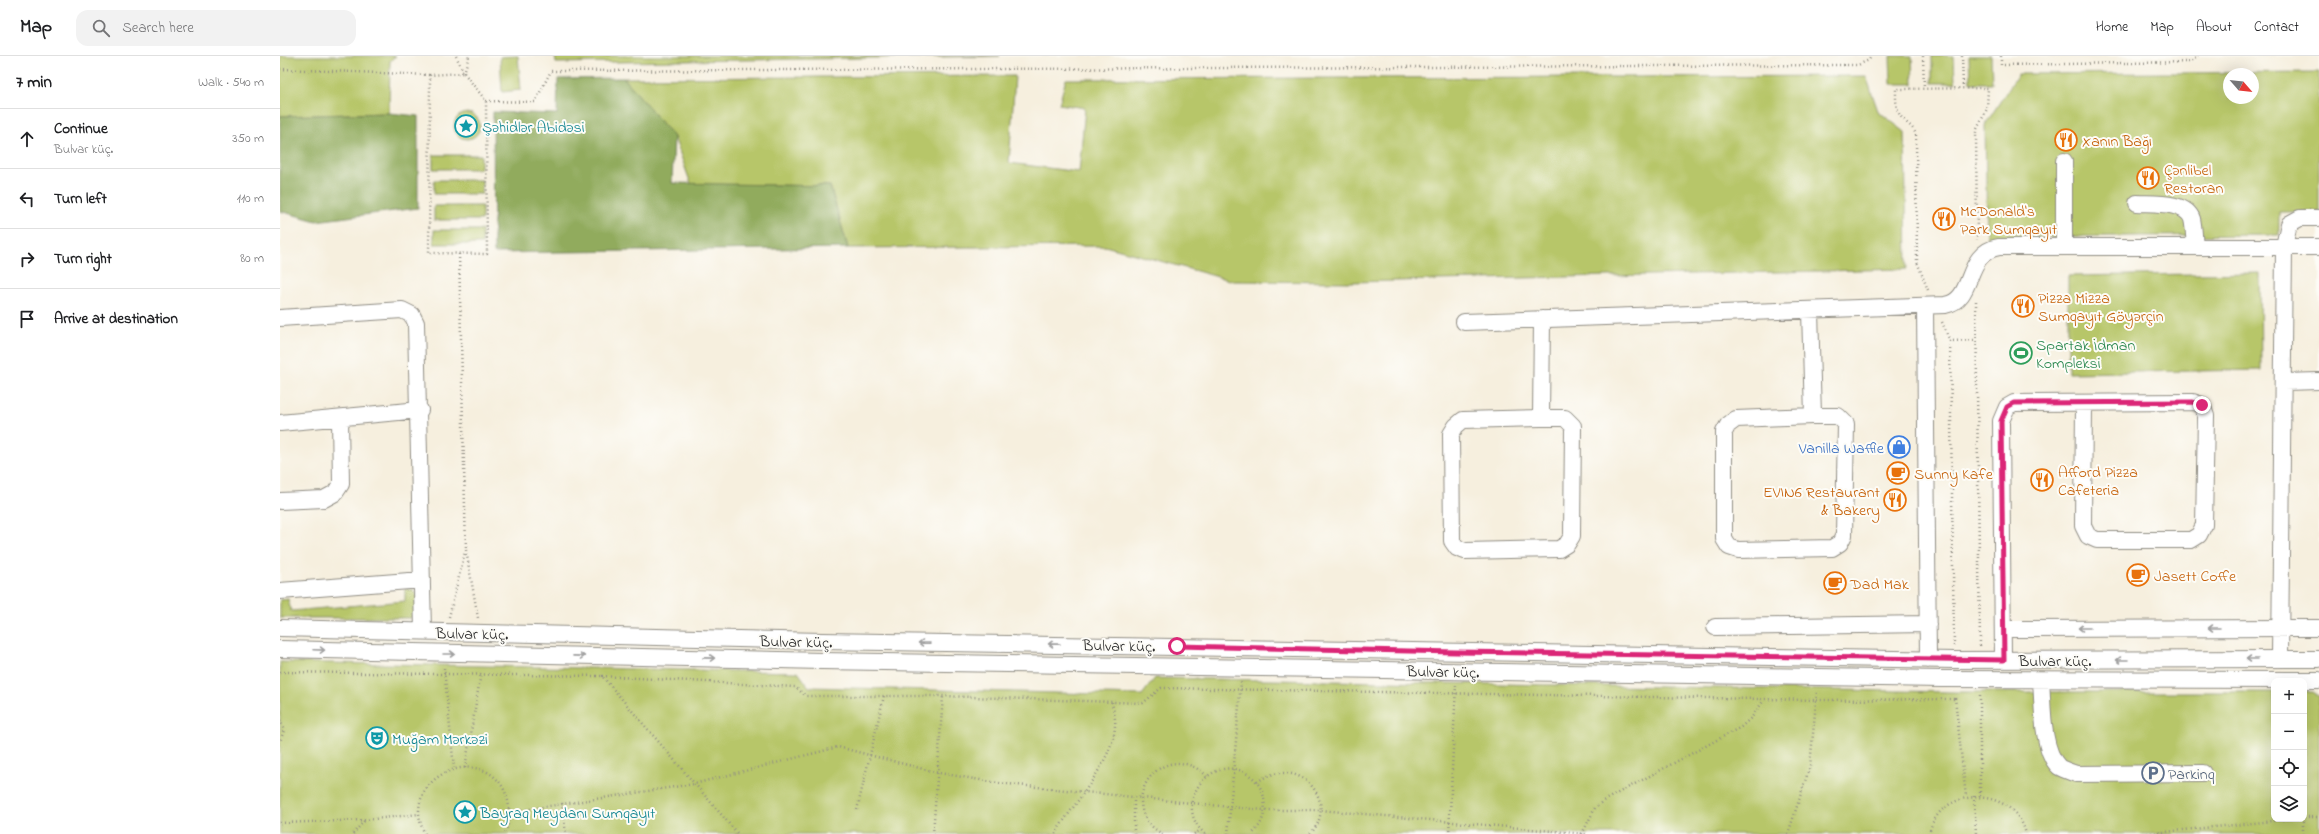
<!DOCTYPE html>
<html lang="en">
<head>
<meta charset="utf-8">
<style>
	body { margin:0; font-family:"Indie Flower",sans-serif; background:#f2f2f2; color:#202124 }
	.controls { position:absolute; right:12px; bottom:12px; display:grid; overflow:hidden; border-radius:8px; box-shadow:0 4px 16px #0002 }
	.controls button { width:36px; height:36px; display:grid; place-items:center; padding:0; border:0; border-bottom:1px solid #e0e0e0; background:#fff; color:#202124; font:20px sans-serif }
	.compass { position:absolute; left:1943px; top:12px; width:36px; height:36px; border-radius:50%; background:#fff; box-shadow:0 4px 16px #0002; rotate:118deg }
	.stop { position:absolute; width:12px; height:12px; margin:-9px; border:3px solid #db2777; border-radius:50%; background:#fff }
	.stop.end { background:#db2777; border-color:#fff; box-shadow:0 1px 4px #0008 }
	.list { margin:0; padding:0; list-style:none }
	h2 { display:flex; justify-content:space-between; align-items:center; height:52px; margin:0; padding:0 16px; font-size:17px }
	h2 small { font-size:13px; font-weight:400; color:#757577 }
	.list li { display:grid; grid-template-columns:26px 1fr auto; gap:12px; align-items:center; box-sizing:border-box; height:60px; padding:0 16px; border-top:1px solid #e0e0e0 }
	.list b { display:block; font-size:15px; white-space:nowrap }
	.list p { margin:0; font-size:13px; white-space:nowrap; color:#757577 }
	.list em { font-size:13px; font-style:normal; color:#757577 }
	.icon { flex:none; width:22px; height:22px; fill:none; stroke:currentColor; stroke-width:2; stroke-linecap:round; stroke-linejoin:round }
	.map { position:relative; flex:none; width:2039px; height:778px; overflow:hidden }
	header { display:flex; align-items:center; gap:24px; box-sizing:border-box; height:56px; padding:0 20px; background:#fff; border-bottom:1px solid #e0e0e0 }
	header strong { font-size:19px }
	nav { display:flex; gap:22px; margin-inline-start:auto; font-size:14px }
	.search { width:280px; height:36px; background:#f2f2f2; display:flex; align-items:center; gap:10px; box-sizing:border-box; padding:0 14px; border-radius:12px; color:#757577; font-size:15px }
	main { display:flex }
	aside { flex:1; background:#fff }
	.map>svg:first-child { display:block }
</style>
</head>
<body>
<header>
<strong>Map</strong>
<div class="search"><svg class="icon" aria-label="search" viewBox="0 0 24 24"><circle cx="10" cy="10" r="6"/><path d="M15 15l6 6"/></svg>Search here</div>
<nav><a>Home</a><a>Map</a><a>About</a><a>Contact</a></nav>
</header>
<main>
<aside>
<h2>7 min<small>Walk · 540 m</small></h2>
<ul class="list">
<li><svg class="icon" aria-label="ahead" viewBox="0 0 24 24"><path d="M12 20V5M6 11l6-6 6 6"/></svg><div><b>Continue</b><p>Bulvar küç.</p></div><em>350 m</em></li>
<li><svg class="icon" aria-label="left" viewBox="0 0 24 24"><path d="M17 20v-9H6M10 6l-5 5 5 5"/></svg><div><b>Turn left</b></div><em>110 m</em></li>
<li><svg class="icon" aria-label="right" viewBox="0 0 24 24"><path d="M7 20v-9h11M14 6l5 5-5 5"/></svg><div><b>Turn right</b></div><em>80 m</em></li>
<li><svg class="icon" aria-label="arrive" viewBox="0 0 24 24"><path d="M6 21V4h12l-3 4 3 4H6"/></svg><div><b>Arrive at destination</b></div></li>
</ul>
</aside>
<div class="map">
<svg width="2039" height="778" viewBox="0 0 2039 778">
	<rect width="100%" height="100%" fill="#fdfcf7"/>
	<filter id="ink" filterUnits="userSpaceOnUse"><feTurbulence type="fractalNoise" baseFrequency=".025" numOctaves="2"/><feDisplacementMap in="SourceGraphic" scale="8" xChannelSelector="R" yChannelSelector="G"/><feConvolveMatrix kernelMatrix="1 2 1 2 8 2 1 2 1" color-interpolation-filters="sRGB"/></filter>
	<filter id="wash" filterUnits="userSpaceOnUse"><feTurbulence type="fractalNoise" baseFrequency=".012" numOctaves="4" result="noise"/><feDisplacementMap in="SourceGraphic" scale="16" xChannelSelector="R" yChannelSelector="G"/><feGaussianBlur stdDeviation="0.9" result="paint"/><feColorMatrix in="noise" values="0 0 0 0 0 0 0 0 0 0 0 0 0 0 0 0 0 1.4 0 .05"/><feComposite in="paint" operator="in"/></filter>
	<g filter="url(#wash)">
		<rect width="100%" height="100%" fill="#f6efde"/>
		<path fill="#b7c669" stroke="#71784a" fill-rule="evenodd" d="M0,0H116L110,5L109,57L0,60Z
			M238,0L241,34L222,36L220,1Z
			M275,0H720L276,7Z
			M1610,0H1632L1633,28H1611Z
			M1652,0H1674L1675,27H1652Z
			M1689,0H1711L1712,27H1690Z
			M2039,16V156H1999V179L1707,181L1705,69L1738,18ZM1949,18H1973V42H1949Z
			M735,20L729,107L799,116L805,52L779,48L786,23L1586,20L1598,55L1625,76L1627,213L1072,226L953,225L825,190L568,192L550,130L411,128L394,81L344,22Z
			M174 70a13 13 0 1 1 26 0a13 13 0 1 1-26 0Z
			M153,99H201V113H153Z
			M154,124H202V138H154Z
			M154,150H202V164H154Z
			M154,174H202V188H154Z
			M1980,217L1981,314L1788,317V220Z
			M125,532L133,534L137,539L138,556L131,562H0V544L8,543L11,555L125,545Z
			M0,606L518,616L529,631L862,639L875,622L1674,636H1994V763H2024V636H2033L2039,640V778H0Z"/>
		<path fill="#91ab5d" stroke="#5e6b44" d="M344,22L394,81L392,127L550,130L568,192L214,197L213,56L277,58L278,23Z
			M109,57L138,60V152L36,165L0,155V60Z"/>
	</g>
	<g filter="url(#ink)">
		<g fill="none" stroke-linecap="round" stroke-linejoin="round">
			<g stroke="#908d84" stroke-width="18">
				<path id="minor" d="M1857,147C1872,148 1906,145 1912,163C1914,171 1914,182 1915,191
					M1784,191V105
					M1645,250L1648,604
					M1530,255L1533,360H1558L1566,368L1564,479L1560,487L1552,492L1458,494L1449,491L1444,483V376L1448,369L1456,363L1533,360
					M0,262L122,254L132,259L136,267L143,575
					M1184,266L1665,249C1696,244 1683,197 1719,191H2039
					M2004,326L2039,325
					M1261,362L1183,364L1176,370L1171,378L1172,485L1177,492L1185,495L1279,493L1287,488L1292,480L1293,370L1285,362H1261L1262,263
					M0,367L140,354
					M0,445L44,443L55,437L61,428L60,362
					M0,535L142,524
					M1435,571L1648,568
					M0,572L542,585L1674,604L2039,603
					M1723,573L2039,572
					M0,593L542,605L1662,623L2039,624
					M2000,603L2004,190L2009,168L2020,162H2039
					M1723,604L1721,365L1727,351L1734,347L1913,346L1922,349L1926,360L1924,469L1919,479L1911,484H1817L1808,480L1803,470L1804,347
					M1761,624C1763,647 1761,694 1779,711C1784,714 1791,716 1796,718L1923,717"/>
			</g>
			<path stroke="#908d84" stroke-width="2.5" stroke-dasharray="1 3" stroke-linecap="butt" d="M176,0L184,17
				M1643,0L1644,32
				M1682,0L1683,31
				M1721,0V9L1911,6L1918,0
				M0,13L150,19
				M184,17L206,45L207,198L149,197L150,19Z
				M184,17L189,0
				M206,45L255,46L271,15L1578,9L1589,4L1591,0
				M179,198L186,494L198,562
				M1648,234L1637,206L1636,79C1634,72 1629,69 1624,64C1615,56 1616,44 1616,33L1708,32L1707,53L1696,75L1697,184
				M1696,245L1700,590
				M1662,266L1670,285
				M169,561L185,496
				M1674,590L1670,285L1696,284
				M164,612L174,712
				M0,616L322,620L458,778
				M322,620L515,631L526,640H663L863,647L881,632L1536,644L1675,643
				M1675,642L1686,741
				M0,664L4,674L0,686
				M185,712L201,617
				M977,726C1019,696 1061,747 1030,778
				M1694,740L1696,778
				M1700,740V638
				M282,747L286,778
				M577,754L604,640
				M230,756L414,728L558,691L659,717L718,727L950,751L985,754H1040L1306,778
				M2024,761H2039
				M0,767L85,764L139,758
				M73,778L85,764
				M145,778C114,718 213,681 228,745C230,756 230,769 224,778
				M653,778L663,640
				M775,778C793,748 833,706 835,670C836,663 833,653 832,646
				M854,778V741
				M883,778C832,753 880,677 927,720
				M914,778L921,774
				M925,778C888,746 937,689 974,723C978,727 983,735 984,742C986,756 983,768 972,778
				M948,778L961,626
				M1169,778L1176,629
				M1302,778L1315,752L1323,745L1461,671L1472,661L1484,644
				M1508,778L1530,710L1537,635
				M1649,778C1659,728 1735,730 1746,778
				M1863,778L2014,763
				M2023,778V763"/>
			<use href="#minor" stroke="#fff" stroke-width="16"/>
		</g>
		<defs><path id="oneway-shaft" d="M-6 0H5M1.5-3L5.5 0L1.5 3" fill="none" stroke-width="1.6" stroke-linecap="round" stroke-linejoin="round"/></defs>
		<g stroke="#a0a0a0">
			<use href="#oneway-shaft" transform="translate(1804 572) rotate(180)"/>
			<use href="#oneway-shaft" transform="translate(1934 572) rotate(180)"/>
			<use href="#oneway-shaft" transform="translate(644 587) rotate(-179)"/>
			<use href="#oneway-shaft" transform="translate(774 588) rotate(-179)"/>
			<use href="#oneway-shaft" transform="translate(39 594) rotate(2)"/>
			<use href="#oneway-shaft" transform="translate(169 598)"/>
			<use href="#oneway-shaft" transform="translate(299 600) rotate(1)"/>
			<use href="#oneway-shaft" transform="translate(429 602) rotate(1)"/>
			<use href="#oneway-shaft" transform="translate(1972 603) rotate(180)"/>
			<use href="#oneway-shaft" transform="translate(1842 604) rotate(180)"/>
		</g>
	</g>
	<g fill="none" stroke-linecap="round" stroke-linejoin="round" filter="url(#ink)">
		<path stroke="#db2777" stroke-width="5" d="M897,590L1177,596L1724,604L1721,365L1727,351L1734,347L1913,346L1922,349"/>
	</g>
	<defs>
		<g id="sight-ring" transform="scale(1.15)"><circle r="9.5" fill="#fdfcf7" stroke="#0f9aa8" stroke-width="1.5"/><path d="M0-6L1.8-2.2L6-1.7L2.9 1.2L3.7 5.4L0 3.3L-3.7 5.4L-2.9 1.2L-6-1.7L-1.8-2.2Z" fill="#0f9aa8"/></g>
		<g id="restaurant-ring" transform="scale(1.15)"><circle r="9.5" fill="#fdfcf7" stroke="#e8710a" stroke-width="1.5"/><path d="M-5-6h1v4h1v-4h1v4h1v-4h1v5L-1.5 .5V6h-2V.5L-5-1ZM5-6V6H3V1.5H1.5Q1.5-4 5-6Z" fill="#e8710a"/></g>
		<g id="stadium-ring" transform="scale(1.15)"><circle r="9.5" fill="#fdfcf7" stroke="#2e9e5b" stroke-width="1.5"/><path d="M0-5a6.5 5 0 1 0 0 10a6.5 5 0 1 0 0-10ZM-3.5-1.8h7v3.6h-7Z" fill="#2e9e5b"/></g>
		<g id="shop-ring" transform="scale(1.15)"><circle r="9.5" fill="#fdfcf7" stroke="#3f7fe0" stroke-width="1.5"/><path d="M-5-2.5h2.3a2.7 3.5 0 0 1 5.4 0H5L5.5 6h-11ZM-1.5-2.5h3a1.5 2.3 0 0 0-3 0Z" fill="#3f7fe0"/></g>
		<g id="cafe-ring" transform="scale(1.15)"><circle r="9.5" fill="#fdfcf7" stroke="#e8710a" stroke-width="1.5"/><path d="M-5.5-4.5H6V0H3Q3 3.5 0 3.5H-2.5Q-5.5 3.5-5.5 0ZM3-3.2v2h1.7v-2ZM-6 4.5H4V6H-6Z" fill="#e8710a"/></g>
		<g id="theatre-ring" transform="scale(1.15)"><circle r="9.5" fill="#fdfcf7" stroke="#0f9aa8" stroke-width="1.5"/><path d="M-5-5.5Q0-4 5-5.5V0Q5 5 0 6Q-5 5-5 0ZM-3.3-2.5H-1v1.5H-3.3ZM1-2.5H3.3v1.5H1ZM-2.8 1Q0 5.5 2.8 1Z" fill="#0f9aa8"/></g>
		<g id="parking-ring" transform="scale(1.15)"><circle r="9.5" fill="#fdfcf7" stroke="#5c6f8a" stroke-width="1.5"/><path d="M-3.5-5.5H1a3.5 3.5 0 0 1 0 7H-1V5.5H-3.5ZM-1-3.4V-.6H.8a1.4 1.4 0 0 0 0-2.8Z" fill="#5c6f8a"/></g>
	</defs>
	<g fill-rule="evenodd">
		<use href="#sight-ring" x="186" y="70"/>
		<use href="#restaurant-ring" x="1786" y="84"/>
		<use href="#restaurant-ring" x="1868" y="122"/>
		<use href="#restaurant-ring" x="1664" y="163"/>
		<use href="#restaurant-ring" x="1743" y="250"/>
		<use href="#stadium-ring" x="1741" y="297"/>
		<use href="#shop-ring" x="1619" y="391"/>
		<use href="#cafe-ring" x="1618" y="417"/>
		<use href="#restaurant-ring" x="1762" y="424"/>
		<use href="#restaurant-ring" x="1615" y="444"/>
		<use href="#cafe-ring" x="1858" y="519"/>
		<use href="#cafe-ring" x="1555" y="527"/>
		<use href="#theatre-ring" x="97" y="682"/>
		<use href="#parking-ring" x="1873" y="717"/>
		<use href="#sight-ring" x="185" y="756"/>
	</g>
	<g text-anchor="middle" stroke-width="4" stroke-linejoin="round" paint-order="stroke">
		<g font-size="16" fill="#0d838f" stroke="#fdfcf7" text-anchor="start">
			<text x="202" y="76">Şəhidlər Abidəsi</text>
			<text x="112" y="688">Muğam Mərkəzi</text>
			<text x="200" y="762">Bayraq Meydanı Sumqayıt</text>
		</g>
		<g font-size="16" fill="#c56008" stroke="#fdfcf7" text-anchor="start">
			<text x="1802" y="90">Xanın Bağı</text>
			<text x="1884" y="119">Çənlibel<tspan x="1884" dy="18">Restoran</tspan></text>
			<text x="1680" y="160">McDonald's<tspan x="1680" dy="18">Park Sumqayıt</tspan></text>
			<text x="1758" y="247">Pizza Mizza<tspan x="1758" dy="18">Sumqayıt Göyərçin</tspan></text>
			<text x="1778" y="421">Afford Pizza<tspan x="1778" dy="18">Cafeteria</tspan></text>
			<text x="1634" y="423">Sunny Kafe</text>
			<text x="1600" y="441" text-anchor="end">EVIN6 Restaurant<tspan x="1600" dy="18">&amp; Bakery</tspan></text>
			<text x="1874" y="525">Jasett Coffe</text>
			<text x="1570" y="533">Dad Mak</text>
		</g>
		<g font-size="16" fill="#27864d" stroke="#fdfcf7" text-anchor="start">
			<text x="1756" y="294">Spartak İdman<tspan x="1756" dy="18">Kompleksi</tspan></text>
		</g>
		<g font-size="16" fill="#366cbe" stroke="#fdfcf7" text-anchor="end">
			<text x="1604" y="397">Vanilla Waffle</text>
		</g>
		<g font-size="16" fill="#2b2b2b" stroke="#fdfcf7">
			<text transform="translate(192 577) rotate(1)" y="6">Bulvar küç.</text>
			<text transform="translate(516 585) rotate(1)" y="6">Bulvar küç.</text>
			<text transform="translate(839 589) rotate(1)" y="6">Bulvar küç.</text>
			<text x="1775" y="610">Bulvar küç.</text>
			<text transform="translate(1163 615) rotate(1)" y="6">Bulvar küç.</text>
		</g>
		<g font-size="16" fill="#4e5e75" stroke="#fdfcf7" text-anchor="start">
			<text x="1888" y="723">Parkinq</text>
		</g>
	</g>
</svg>
<div class="controls">
<button>+</button>
<button>−</button>
<button><svg class="icon" aria-label="locate" viewBox="0 0 24 24"><circle cx="12" cy="12" r="6"/><path d="M12 2v4M12 18v4M2 12h4M18 12h4"/></svg></button>
<button><svg class="icon" aria-label="layers" viewBox="0 0 24 24"><path d="M12 4l9 5-9 5-9-5zM3 14l9 5 9-5"/></svg></button>
</div>
<svg class="compass" viewBox="-18 -18 36 36"><path d="M0-13l5 13h-10z" fill="#e53935"/><path d="M0 13l5-13h-10z" fill="#757577"/></svg>
<div class="stop" style="left:897px;top:590px"></div>
<div class="stop end" style="left:1922px;top:349px"></div>
</div>
</main>
</body>
</html>
